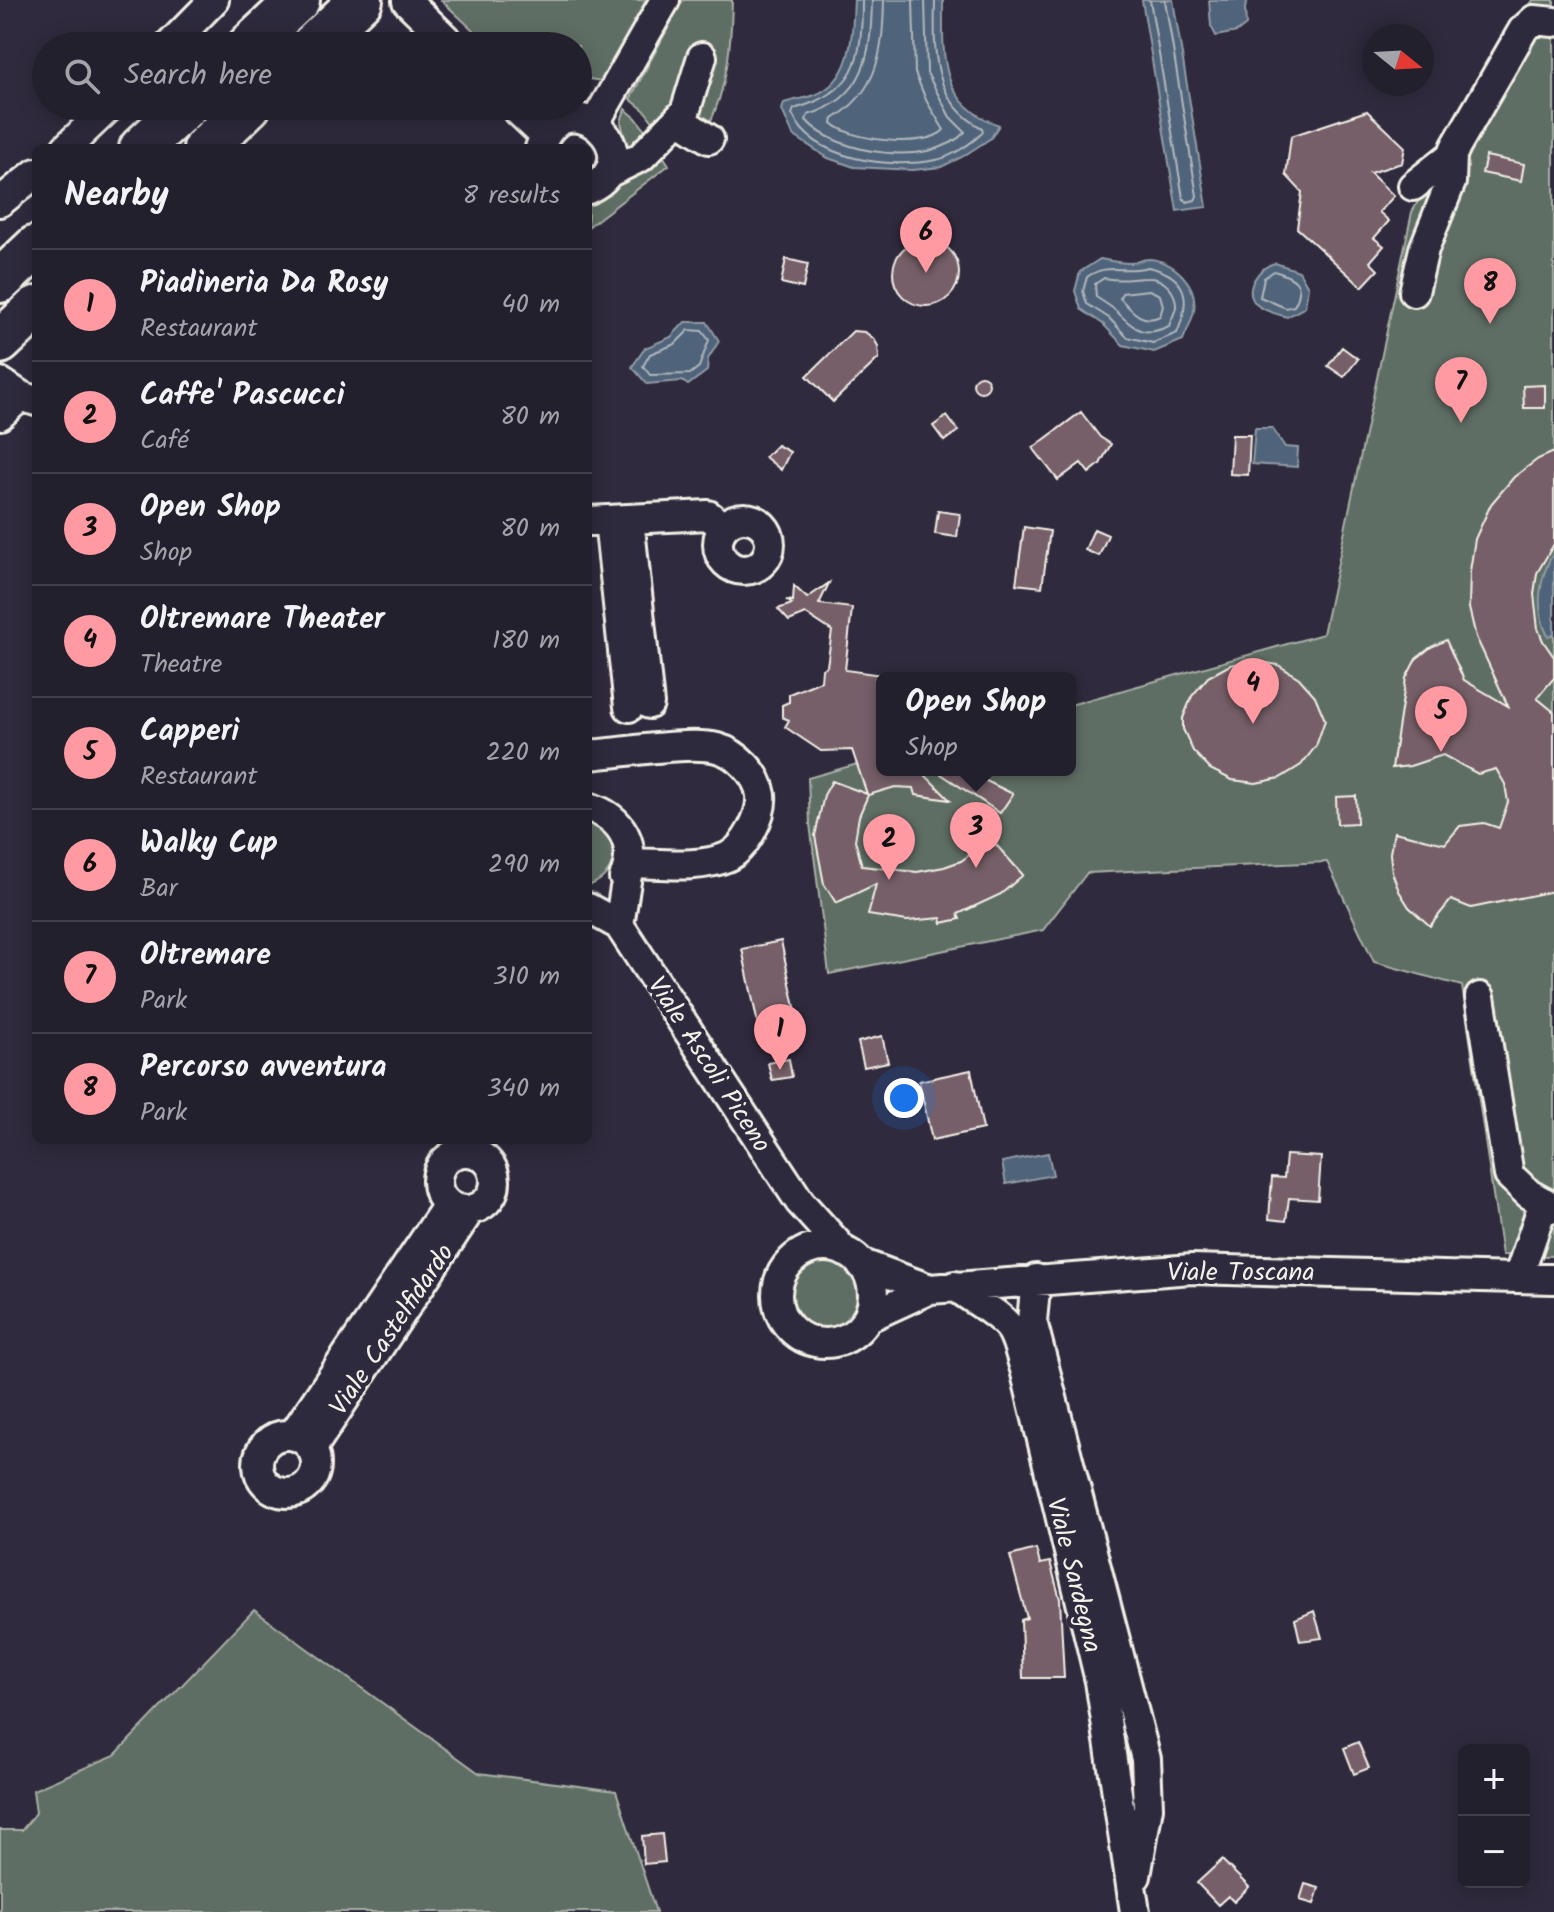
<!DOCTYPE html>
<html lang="en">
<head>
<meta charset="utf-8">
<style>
	body { margin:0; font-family:Kalam,sans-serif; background:#2b2836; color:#f1f3f6 }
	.controls { position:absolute; right:24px; bottom:24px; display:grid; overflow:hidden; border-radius:12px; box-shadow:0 4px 20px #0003 }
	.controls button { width:72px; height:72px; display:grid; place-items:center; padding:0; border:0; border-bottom:2px solid #403e4a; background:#23202e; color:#f1f3f6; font:40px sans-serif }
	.compass { position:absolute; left:1362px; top:24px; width:72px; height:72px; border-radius:50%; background:#23202e; box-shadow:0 4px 20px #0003; rotate:108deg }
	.you { position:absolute; left:904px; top:1098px; width:28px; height:28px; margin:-20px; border:6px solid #fff; border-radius:50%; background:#1a73e8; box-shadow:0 0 0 12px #1a73e833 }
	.badge { display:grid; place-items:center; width:52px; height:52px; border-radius:50%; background:#ff9aa2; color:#111; font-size:26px; font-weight:700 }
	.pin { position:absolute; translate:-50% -66px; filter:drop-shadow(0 2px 4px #0008) }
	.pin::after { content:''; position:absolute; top:42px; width:28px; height:24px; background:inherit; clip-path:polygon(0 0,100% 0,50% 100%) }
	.popup { position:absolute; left:876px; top:672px; width:200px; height:104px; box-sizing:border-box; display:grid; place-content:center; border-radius:12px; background:#23202e; filter:drop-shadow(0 2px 6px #0005); font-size:26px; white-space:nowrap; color:#a3a3aa }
	.popup b { font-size:30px; color:#f1f3f6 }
	.popup::after { content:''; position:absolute; left:50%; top:100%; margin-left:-16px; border:16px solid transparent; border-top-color:#23202e }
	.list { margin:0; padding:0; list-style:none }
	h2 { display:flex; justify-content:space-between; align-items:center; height:104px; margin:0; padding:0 32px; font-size:34px }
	h2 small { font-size:26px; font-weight:400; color:#a3a3aa }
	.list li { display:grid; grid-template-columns:52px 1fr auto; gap:24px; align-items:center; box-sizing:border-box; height:112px; padding:0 32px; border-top:2px solid #403e4a }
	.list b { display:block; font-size:30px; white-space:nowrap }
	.list p { margin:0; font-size:26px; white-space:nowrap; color:#a3a3aa }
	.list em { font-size:26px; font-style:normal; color:#a3a3aa }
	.icon { flex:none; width:44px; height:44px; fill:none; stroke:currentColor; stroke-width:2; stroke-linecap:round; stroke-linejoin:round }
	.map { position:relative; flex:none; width:1554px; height:1912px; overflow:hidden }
	.search { position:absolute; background:#23202e; box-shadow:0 4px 20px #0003; left:32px; top:32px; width:560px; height:88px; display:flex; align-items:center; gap:20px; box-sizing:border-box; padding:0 28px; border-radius:44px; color:#a3a3aa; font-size:30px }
	.panel { position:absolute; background:#23202e; box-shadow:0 4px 20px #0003; left:32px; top:144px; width:560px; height:1000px; border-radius:12px }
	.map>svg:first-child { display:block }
</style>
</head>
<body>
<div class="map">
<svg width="1554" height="1912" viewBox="0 0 1554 1912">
	<rect width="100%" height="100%" fill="#2f2a3d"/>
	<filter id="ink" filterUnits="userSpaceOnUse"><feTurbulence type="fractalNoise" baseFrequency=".0125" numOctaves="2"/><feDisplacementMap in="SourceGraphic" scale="16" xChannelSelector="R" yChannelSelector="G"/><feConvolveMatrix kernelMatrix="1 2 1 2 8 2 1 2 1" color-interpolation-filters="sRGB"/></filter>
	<g filter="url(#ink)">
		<path fill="#5e6e65" stroke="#a9b0a6" stroke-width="2" d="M441,0H652L602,81L589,79L578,82V46H490Z
			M683,0H732C731,46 728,87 707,129L698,108L677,111L660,131L644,110L630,99Z
			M1533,0H1554V1256L1502,1255L1462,986L1374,962L1327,862L1087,873L1043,930L829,974L810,824L808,778L882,757V770H1070V705L1323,634L1412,212Z
			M625,109L636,118L651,138L631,147L626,143L621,122Z
			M660,151L669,165L588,227V201Z
			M588,823C623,834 622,874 588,886Z
			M784 1296a40 40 0 1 1 80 0a40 40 0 1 1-80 0Z
			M254,1610L479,1773L616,1791L656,1912H0V1830H22L36,1813L33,1790L115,1755Z"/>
		<path fill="#4f637a" stroke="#919ca6" stroke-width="2" d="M854,0H943C943,54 938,104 999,125L991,138L962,157L941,167L913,170L854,167L828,158L793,135L782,110L784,103C794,100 806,98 815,95C854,79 852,34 854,0Z
			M1142,0H1173L1207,207L1177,211Z
			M1209,0H1248L1245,8L1246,25L1237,32L1216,36L1211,26Z
			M1100,259C1110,261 1120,263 1131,263C1137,262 1143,259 1149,259C1174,261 1198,284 1194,310C1193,320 1186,331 1183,340L1154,352L1123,345L1103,324L1081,309L1075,291L1080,272Z
			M1275,263L1299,271L1308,287L1305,307L1287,317C1277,314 1263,311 1256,304C1242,289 1260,266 1275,263Z
			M685,322H707L719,341L708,359L707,371L688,385L682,381L647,384L632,367L645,348L671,337Z
			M1255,428H1272L1285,447L1298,448L1297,467L1252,464Z
			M1554,552V635L1548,636C1534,610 1539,577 1554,552Z
			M1048,1153L1053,1175L1006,1184L1002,1162Z"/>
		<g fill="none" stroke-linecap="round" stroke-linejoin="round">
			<path stroke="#b2b8bc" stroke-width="2" d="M862,0C862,61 857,91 794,109L792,114C814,161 890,169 936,160C952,157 972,143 983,132L982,128C931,100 934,50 935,0
				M872,0C871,54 866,98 808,115L806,120C836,155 932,168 965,132L950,117L927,73L925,0
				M884,0C883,50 879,91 833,119L832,123C850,141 926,149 944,130L927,102L915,73L913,0
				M1150,0L1183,198L1187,202L1195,200L1197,196L1165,0
				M1148,267C1189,276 1191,300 1177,333L1153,343L1127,337L1109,318L1087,304L1083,291L1087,277C1108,262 1123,274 1148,267Z
				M1274,271C1294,277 1307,284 1294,306L1286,308L1260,297L1264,278Z
				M1104,278C1124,282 1130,278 1148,278C1164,277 1177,293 1176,307C1175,313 1171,320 1169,326C1144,338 1136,330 1117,312C1111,306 1103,302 1096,297L1095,284Z
				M1149,290L1160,295L1163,306L1160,316C1142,325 1131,310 1120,298L1122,293Z
				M689,330L702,331L709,340L699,367L690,374L650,375L643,366L650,354L675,344Z"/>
		</g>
		<path fill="#765e68" stroke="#f4f1e8" stroke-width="2" d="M1367,111L1405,147L1402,163L1370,173L1394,196L1379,212L1389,221L1374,238L1384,246L1370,262L1378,270L1362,287L1297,228L1302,192L1286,175L1291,136Z
			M1486,156L1524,164L1521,181L1482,173Z
			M893 273a33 33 0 1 1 66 0a33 33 0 1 1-66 0Z
			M786,259L808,264L803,288L781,283Z
			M853,331L865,332L874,339L878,346L879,358L833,402L807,376Z
			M1342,347L1358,359L1344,377L1328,366Z
			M973 384a8 8 0 1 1 16 0a8 8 0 1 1-16 0Z
			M1545,385V408H1524L1523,386Z
			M1081,412L1100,437L1111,444L1100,464L1089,473L1081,463L1058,480L1033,448Z
			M947,416L958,431L944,441L933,426Z
			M1232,435H1250L1248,475L1230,474Z
			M777,445L790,452L781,470L765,457Z
			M1554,452V544L1537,573L1534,594L1538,629L1543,641L1554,657V678L1537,698L1554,712V891L1471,908L1451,900L1430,926L1409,907L1399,891L1392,872L1390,853L1394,832L1445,844L1460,826L1484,823L1499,828L1508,802L1505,784L1496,769L1478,774L1443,755L1410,766L1392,768L1406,678L1416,659L1431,647L1446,640L1464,680L1508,706L1476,637L1469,608L1470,571L1475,539L1491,504L1514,477L1538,459Z
			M938,511L960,514L957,537L935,534Z
			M1024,527L1050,531L1042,587L1016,584Z
			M1094,529L1108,535L1099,556L1085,550Z
			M829,583L819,604L852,608L845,670L882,675V770H920L950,800L916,795L914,788L895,787L868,795L859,816L855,840L862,866L917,872L944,867L961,861L991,839L1023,875L1001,894L958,914L960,919L942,923L941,918L907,921L868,915L876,884L836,903L824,884L815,836L824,795L832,781L867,794L852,750L821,751L785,727L789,720L782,717V705L789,702V694L821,681L822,669L827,666L832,631L806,614L789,621L778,609L792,604L786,600L793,601L794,586L807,598Z
			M1254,661L1278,665L1299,678L1315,696L1325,720L1316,746L1301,765L1280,778L1256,783L1232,780L1210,769L1193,751L1183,729V718L1192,696L1208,677L1230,665Z
			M935,770H960L970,773L1013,794L1000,813Z
			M1356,796L1357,823L1337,824L1336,797Z
			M781,941L799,1026L760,1034L742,949Z
			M882,1036L888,1062L864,1067L858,1042Z
			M789,1059L792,1077L772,1080L768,1063Z
			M971,1070L983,1129L932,1140L919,1081Z
			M1286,1155L1321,1157L1318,1200L1289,1198L1286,1221L1269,1219L1272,1177L1284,1178Z
			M1036,1549L1040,1564L1050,1562L1060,1599L1064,1678H1023L1021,1620L1027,1618L1010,1556Z
			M1314,1611L1322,1638L1300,1641L1295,1619Z
			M1358,1742L1369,1768L1354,1774L1344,1748Z
			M662,1834L665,1862L644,1864L642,1836Z
			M1222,1860L1249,1887L1234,1902L1228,1896L1218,1905L1197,1883Z
			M1305,1884L1319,1888L1314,1904L1300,1900Z"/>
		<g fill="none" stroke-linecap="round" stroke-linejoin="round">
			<g stroke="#f4f1e8" stroke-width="34">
				<path id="minor" d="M407,1L453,46
					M169,46L214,0
					M513,106L545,136
					M678,119L709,139
					M595,123L665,0
					M66,148L110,106
					M540,148C565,72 657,158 588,189
					M608,173L641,157L685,112L702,57
					M1413,186L1452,155
					M0,202L36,173
					M1414,292L1424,249L1451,182L1452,155L1456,146L1523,30L1534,20L1554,22
					M0,382L21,396L36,401
					M0,415L21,396
					M718 544a26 26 0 1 1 52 0a26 26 0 1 1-52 0Z
					M629,519L649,704
					M609,520L629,707
					M588,521L708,515L723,527
					M588,755C619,753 690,741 717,748C737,753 758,774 761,795C763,815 745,849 727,857C699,869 659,863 629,863L619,925
					M588,807C622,817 638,845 624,878
					M588,908L619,925L800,1202L845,1252
					M1480,997L1509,1175L1529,1194L1554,1208
					M437 1181a29 29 0 1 1 58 0a29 29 0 1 1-58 0Z
					M777 1295a48 48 0 1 1 96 0a48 48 0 1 1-96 0Z
					M860,1263L930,1289
					M1518,1278L1544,1202
					M1036,1279L1032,1321L1146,1759L1148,1807L1136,1876
					M955,1286C971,1299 1005,1316 1013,1333C1019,1344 1021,1358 1025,1369L1100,1681L1135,1912
					M867,1318L930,1289L1192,1269L1554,1279
					M293,1435L448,1205
					M258 1464a29 29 0 1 1 58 0a29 29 0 1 1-58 0Z
					M312,1448L470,1210"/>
			</g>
			<g stroke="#f4f1e8" stroke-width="48">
				<path id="highway" d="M249,46L298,0
					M312,46L361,0
					M141,148L186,106
					M205,148L249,106
					M0,281L36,247
					M0,342L36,308"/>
			</g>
			<use href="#minor" stroke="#2f2a3d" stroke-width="28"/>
			<use href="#highway" stroke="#2f2a3d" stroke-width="42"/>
		</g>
	</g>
	<g text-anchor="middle" stroke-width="8" stroke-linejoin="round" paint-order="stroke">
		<g font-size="26" fill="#f4f1e8" stroke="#2f2a3d">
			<text transform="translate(710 1064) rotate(57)" y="9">Viale Ascoli Piceno</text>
			<text x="1241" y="1280">Viale Toscana</text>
			<text transform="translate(391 1329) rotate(-56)" y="9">Viale Castelfidardo</text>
			<text transform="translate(1075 1575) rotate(76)" y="9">Viale Sardegna</text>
		</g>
	</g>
</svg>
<div class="controls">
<button>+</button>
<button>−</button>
</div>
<svg class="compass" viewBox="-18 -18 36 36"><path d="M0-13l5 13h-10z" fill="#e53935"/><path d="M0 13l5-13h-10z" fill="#a3a3aa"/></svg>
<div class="you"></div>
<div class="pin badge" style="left:780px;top:1070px">1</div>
<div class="pin badge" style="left:889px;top:880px">2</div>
<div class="pin badge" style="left:976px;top:868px">3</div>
<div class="popup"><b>Open Shop</b>Shop</div>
<div class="pin badge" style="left:1253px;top:724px">4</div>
<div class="pin badge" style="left:1441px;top:752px">5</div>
<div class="pin badge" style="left:926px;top:273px">6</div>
<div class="pin badge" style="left:1461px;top:423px">7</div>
<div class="pin badge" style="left:1490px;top:324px">8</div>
<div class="search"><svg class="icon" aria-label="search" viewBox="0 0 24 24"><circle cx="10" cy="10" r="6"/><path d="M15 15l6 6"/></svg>Search here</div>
<section class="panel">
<h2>Nearby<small>8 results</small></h2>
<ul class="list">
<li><span class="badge">1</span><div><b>Piadineria Da Rosy</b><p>Restaurant</p></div><em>40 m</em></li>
<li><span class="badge">2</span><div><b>Caffe' Pascucci</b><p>Café</p></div><em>80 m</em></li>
<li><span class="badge">3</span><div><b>Open Shop</b><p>Shop</p></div><em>80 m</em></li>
<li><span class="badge">4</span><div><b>Oltremare Theater</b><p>Theatre</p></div><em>180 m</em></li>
<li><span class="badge">5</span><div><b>Capperi</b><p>Restaurant</p></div><em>220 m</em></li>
<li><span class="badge">6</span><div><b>Walky Cup</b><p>Bar</p></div><em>290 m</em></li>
<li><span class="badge">7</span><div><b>Oltremare</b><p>Park</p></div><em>310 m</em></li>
<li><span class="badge">8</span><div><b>Percorso avventura</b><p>Park</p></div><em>340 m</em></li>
</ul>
</section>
</div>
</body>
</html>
